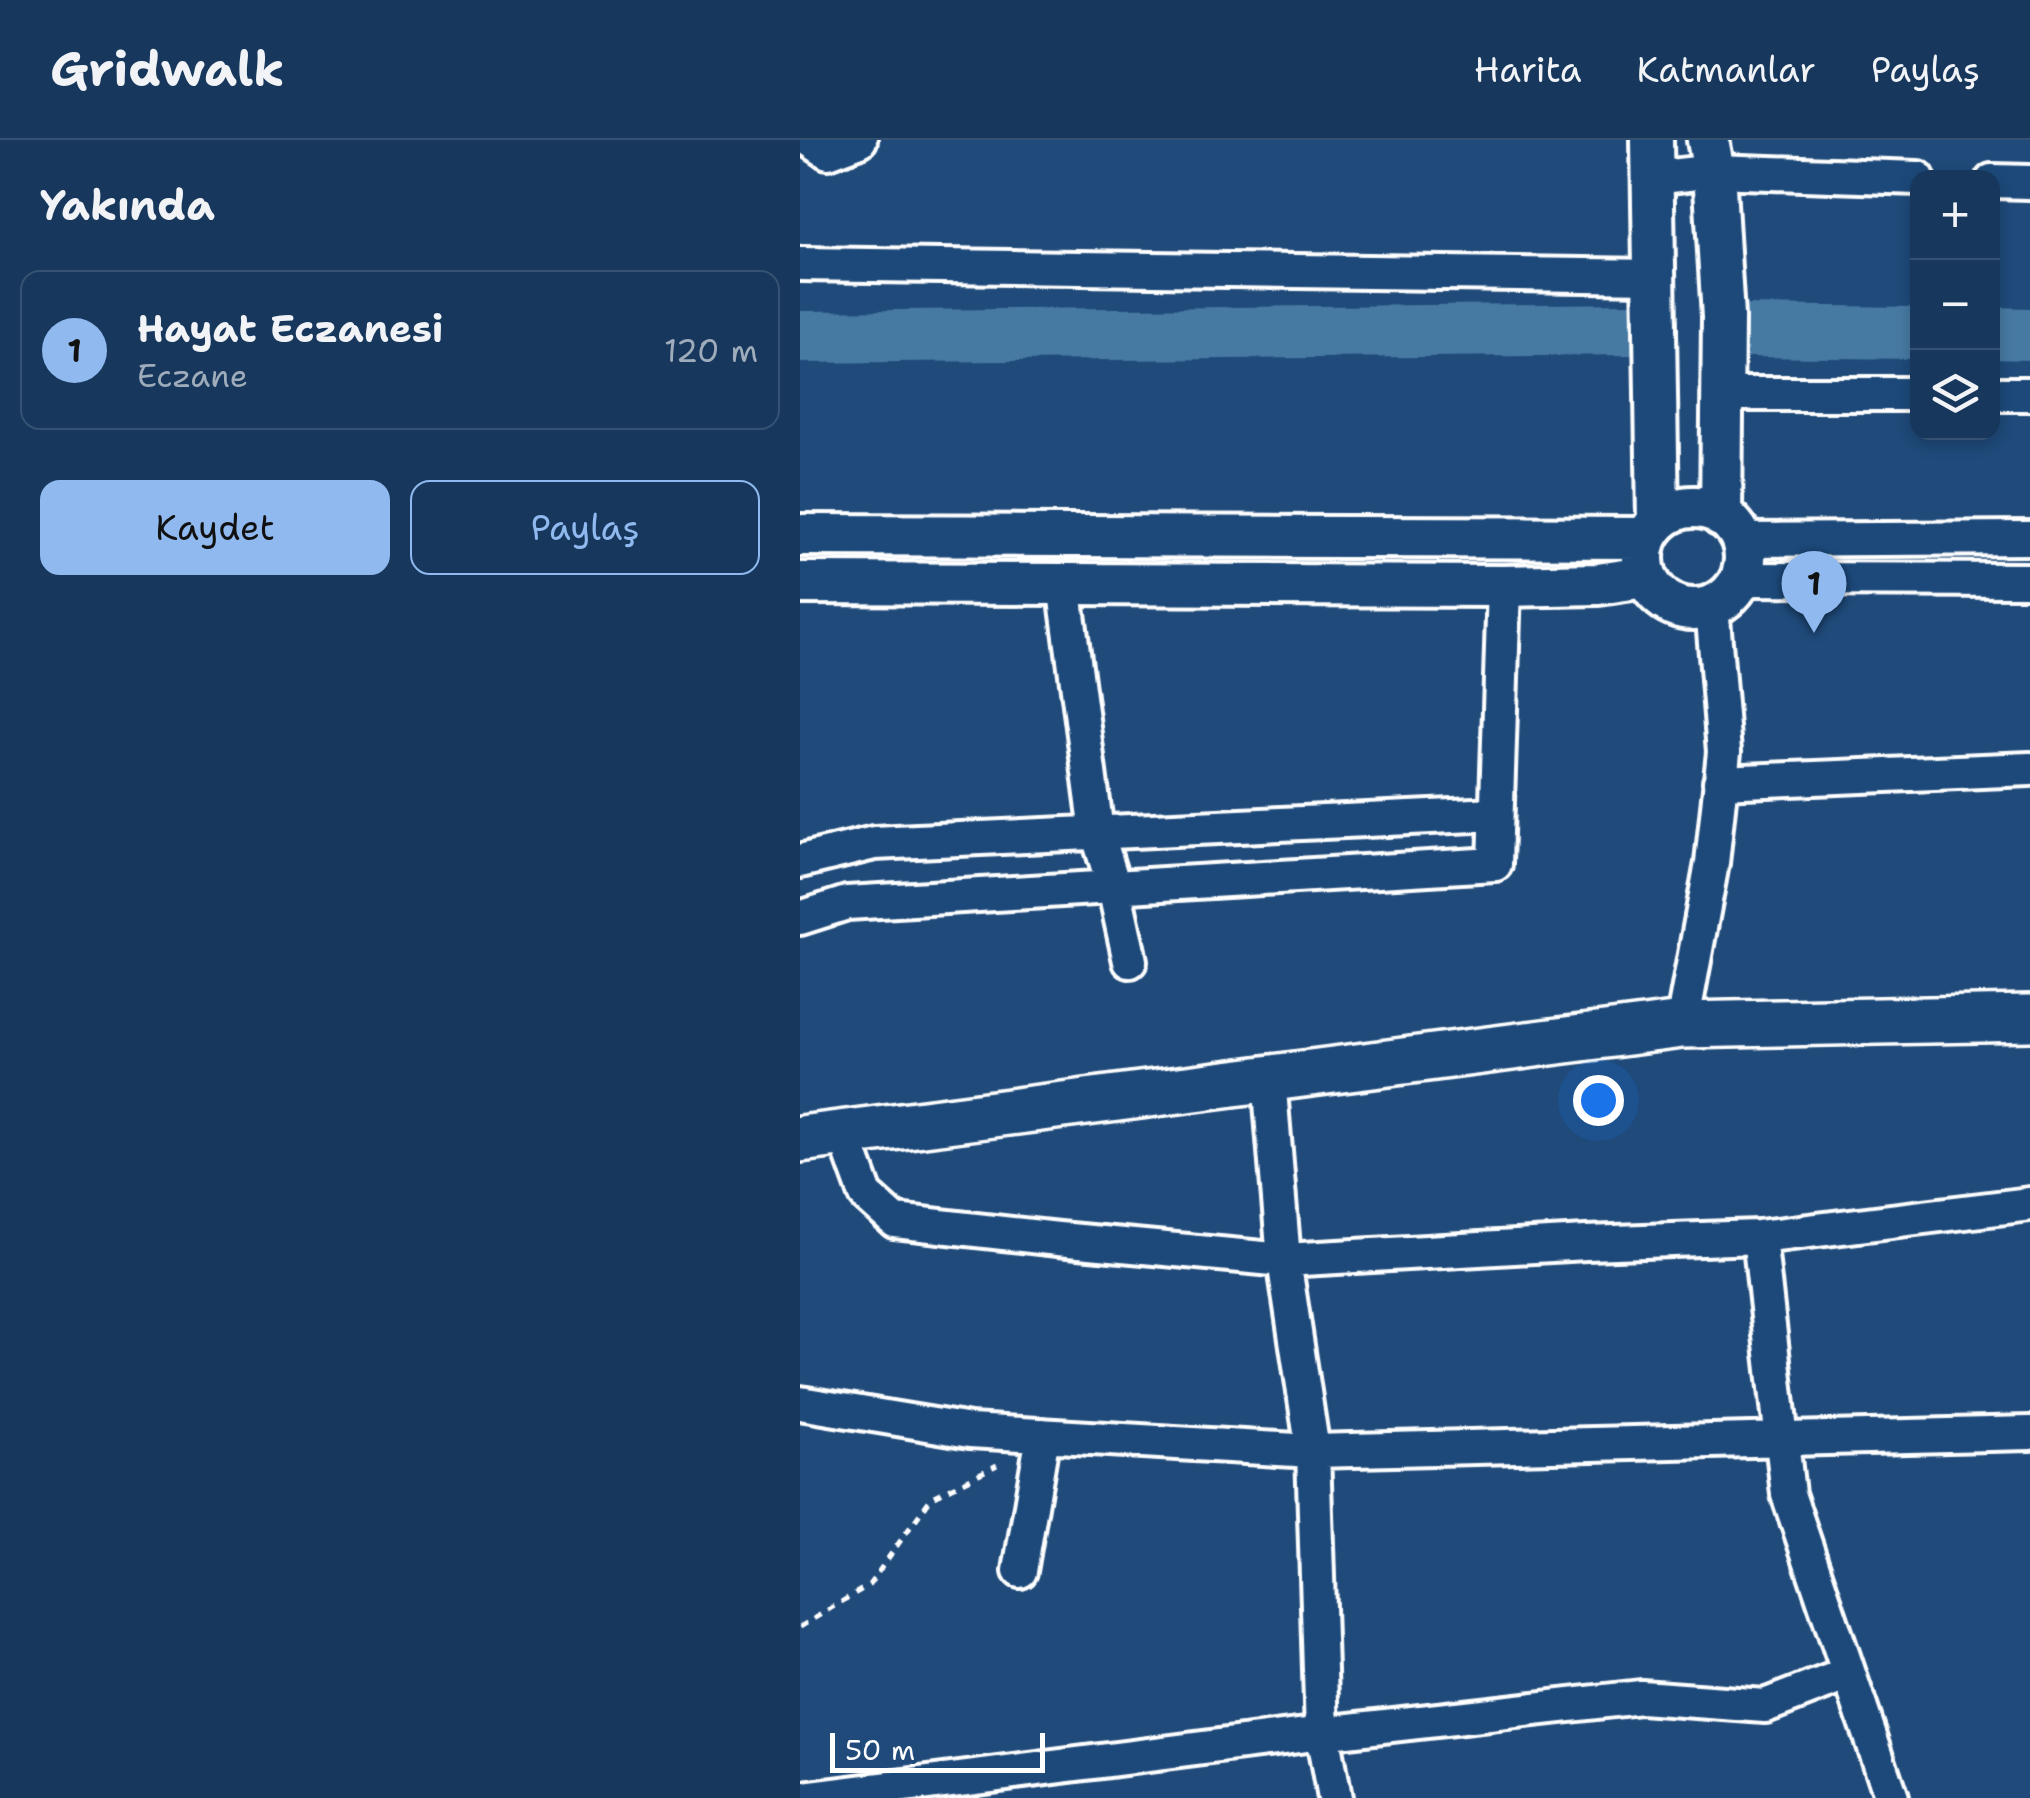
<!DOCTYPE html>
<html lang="tr">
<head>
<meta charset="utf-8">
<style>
	body { margin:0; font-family:"Shantell Sans",sans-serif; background:#244365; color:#f1f3f6 }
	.controls { position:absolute; right:30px; top:30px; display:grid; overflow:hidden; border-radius:20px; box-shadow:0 5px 15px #0003 }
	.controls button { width:90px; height:90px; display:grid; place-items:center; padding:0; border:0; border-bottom:2px solid #365272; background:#17385c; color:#f1f3f6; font:50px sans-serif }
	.scale { position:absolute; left:30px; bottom:25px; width:215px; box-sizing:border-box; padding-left:10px; border:5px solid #fff; border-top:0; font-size:28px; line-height:35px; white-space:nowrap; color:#fff; -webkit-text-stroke:8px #1f4a7a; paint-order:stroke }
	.you { position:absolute; left:798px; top:960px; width:35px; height:35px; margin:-25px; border:8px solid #fff; border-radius:50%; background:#1a73e8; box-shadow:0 0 0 15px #1a73e833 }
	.badge { display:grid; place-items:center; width:65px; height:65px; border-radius:50%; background:#90b9f0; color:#111; font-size:32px; font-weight:700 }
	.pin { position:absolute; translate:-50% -82px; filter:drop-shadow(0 2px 5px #0008) }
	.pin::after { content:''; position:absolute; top:52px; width:35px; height:30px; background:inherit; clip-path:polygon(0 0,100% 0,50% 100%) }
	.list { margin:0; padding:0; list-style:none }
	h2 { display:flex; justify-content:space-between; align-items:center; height:130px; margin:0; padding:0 40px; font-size:42px }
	h2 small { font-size:32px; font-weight:400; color:#9eacbb }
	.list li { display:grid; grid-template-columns:65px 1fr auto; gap:30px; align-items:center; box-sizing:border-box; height:160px; margin:0 20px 20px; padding:0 20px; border:2px solid #365272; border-radius:20px }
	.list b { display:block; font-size:38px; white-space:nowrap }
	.list p { margin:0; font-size:32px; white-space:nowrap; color:#9eacbb }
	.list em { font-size:32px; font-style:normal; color:#9eacbb }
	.actions { display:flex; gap:20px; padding:30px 40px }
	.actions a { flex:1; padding:22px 0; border:2px solid #90b9f0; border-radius:20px; text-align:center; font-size:35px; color:#90b9f0 }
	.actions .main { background:#90b9f0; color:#111 }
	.icon { flex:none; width:55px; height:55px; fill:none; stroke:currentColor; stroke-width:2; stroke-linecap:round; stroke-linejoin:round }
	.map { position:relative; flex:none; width:1230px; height:1658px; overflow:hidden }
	header { display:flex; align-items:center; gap:60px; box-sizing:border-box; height:140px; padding:0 50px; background:#17385c; border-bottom:2px solid #365272 }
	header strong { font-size:48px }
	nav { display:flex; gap:55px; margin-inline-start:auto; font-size:35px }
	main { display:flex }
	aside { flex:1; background:#17385c }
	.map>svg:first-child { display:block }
</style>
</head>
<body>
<header>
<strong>Gridwalk</strong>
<nav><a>Harita</a><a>Katmanlar</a><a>Paylaş</a></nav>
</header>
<main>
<aside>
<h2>Yakında<small></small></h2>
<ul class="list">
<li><span class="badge">1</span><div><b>Hayat Eczanesi</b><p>Eczane</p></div><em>120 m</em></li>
</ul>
<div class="actions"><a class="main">Kaydet</a><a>Paylaş</a></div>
</aside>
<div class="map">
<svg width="1230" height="1658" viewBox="0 0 1230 1658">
	<rect width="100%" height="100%" fill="#1f4a7a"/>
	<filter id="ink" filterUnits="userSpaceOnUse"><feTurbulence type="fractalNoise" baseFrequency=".01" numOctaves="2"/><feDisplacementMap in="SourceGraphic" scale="20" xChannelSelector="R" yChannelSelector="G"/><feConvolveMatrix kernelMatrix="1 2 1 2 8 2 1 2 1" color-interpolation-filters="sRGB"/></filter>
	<g filter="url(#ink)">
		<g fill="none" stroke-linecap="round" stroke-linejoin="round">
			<path stroke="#467aa3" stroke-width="52" d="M940,191L1118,193
				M1192,193L1230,194
				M0,197L838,189"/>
			<g stroke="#fff" stroke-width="40">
				<path id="minor" d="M10,0L28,12L60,0
					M853,38L914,31L1118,38
					M1192,41L1230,42
					M0,124L855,136
					M922,254H1118
					M1192,254H1230
					M942,400L1230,398
					M941,439L1230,440
					M264,444L297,692L314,747L330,821
					M920,642L1230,629
					M0,721L74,703L696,674
					M0,778L47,763L695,724L704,446
					M882,885L912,723L924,612L912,466
					M469,938L484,1120L513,1311L522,1593L534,1658
					M44,994L66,1055L95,1081L258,1099L484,1120L786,1103L959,1097L1230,1064
					M959,1097L988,1354L1091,1658
					M0,1263L170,1291L513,1311L1230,1293
					M220,1431L243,1295
					M10,1658L522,1593L841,1557L965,1566L1048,1534"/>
			</g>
			<g stroke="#fff" stroke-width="48">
				<path id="tertiary" d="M852,0L858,381
					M908,0L914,31L923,177L921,376
					M843 418a51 51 0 1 1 102 0a51 51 0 1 1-102 0Z
					M0,395L846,398
					M0,443L704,446L798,444L845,437"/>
			</g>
			<g stroke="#fff" stroke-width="52">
				<path id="secondary" d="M0,999L882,885L1230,878"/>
			</g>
			<path stroke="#fff" stroke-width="5" stroke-dasharray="8 8" stroke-linecap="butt" d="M0,1487L69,1445L131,1358L197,1325"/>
			<use href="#minor" stroke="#1f4a7a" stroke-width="32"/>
			<use href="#tertiary" stroke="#1f4a7a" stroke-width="40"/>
			<use href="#secondary" stroke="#1f4a7a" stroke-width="45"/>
		</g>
	</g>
</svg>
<div class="controls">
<button>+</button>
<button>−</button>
<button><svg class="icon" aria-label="layers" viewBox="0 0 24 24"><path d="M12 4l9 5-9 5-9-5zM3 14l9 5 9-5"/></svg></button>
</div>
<div class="scale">50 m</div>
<div class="you"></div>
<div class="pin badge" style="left:1014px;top:493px">1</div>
</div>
</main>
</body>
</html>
